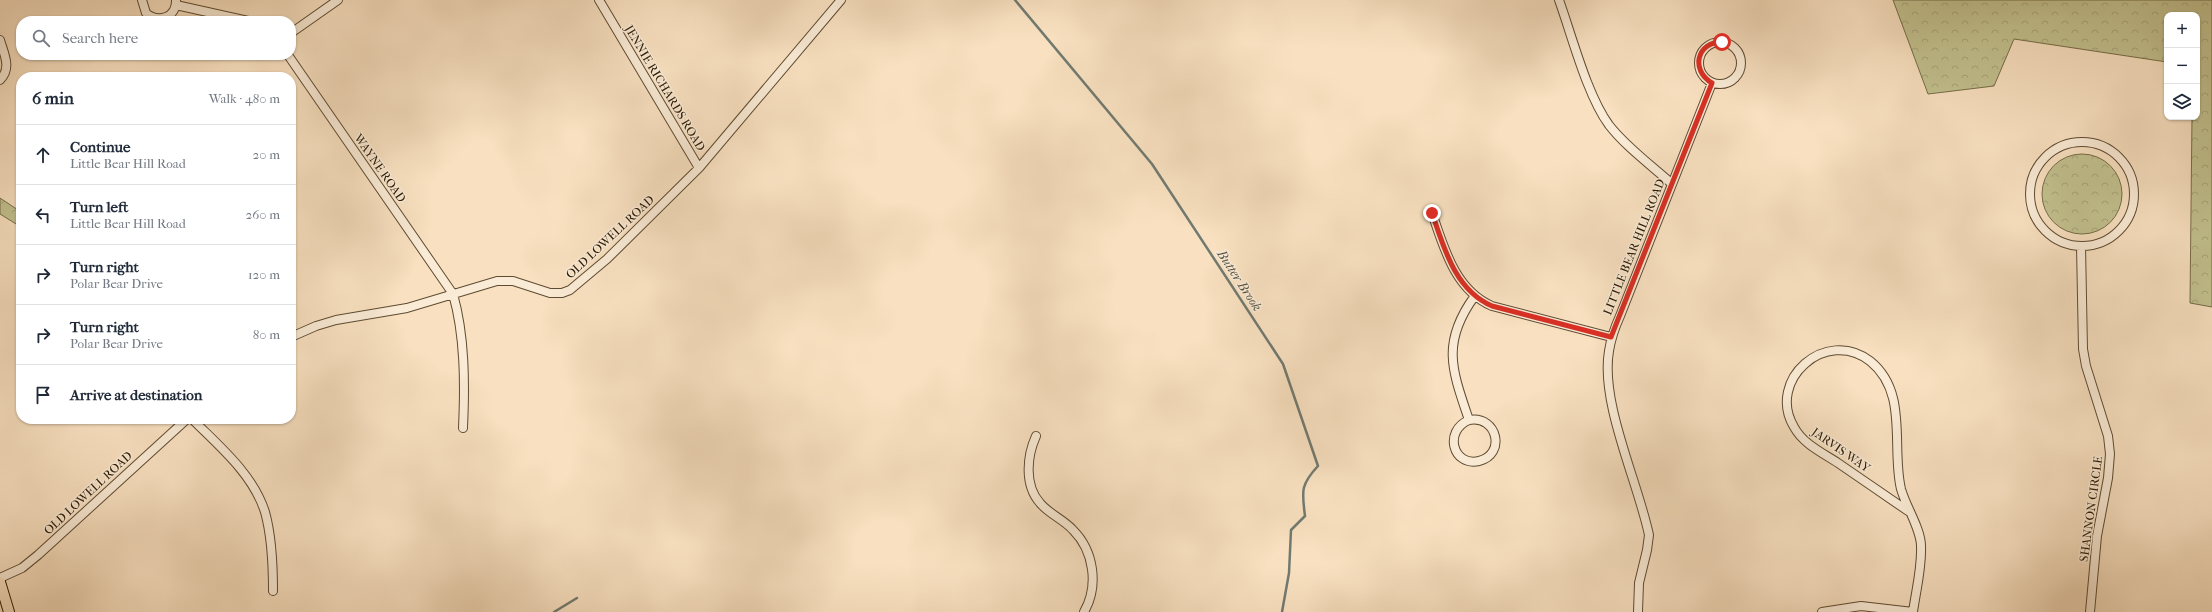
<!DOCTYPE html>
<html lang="en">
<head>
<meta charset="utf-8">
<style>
	body { margin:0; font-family:"IM FELL French Canon",serif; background:#f6f6f7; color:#1f2937 }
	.controls { position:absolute; right:12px; top:12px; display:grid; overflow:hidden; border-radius:8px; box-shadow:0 1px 3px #0004 }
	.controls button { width:36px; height:36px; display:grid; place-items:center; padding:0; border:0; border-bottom:1px solid #e0e1e3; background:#fff; color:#1f2937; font:20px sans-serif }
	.stop { position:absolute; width:12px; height:12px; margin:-9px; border:3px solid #d93025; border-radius:50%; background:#fff }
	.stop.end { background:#d93025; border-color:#fff; box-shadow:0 1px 4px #0008 }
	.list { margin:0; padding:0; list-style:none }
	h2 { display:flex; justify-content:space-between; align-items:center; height:52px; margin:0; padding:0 16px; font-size:17px }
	h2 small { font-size:13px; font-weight:400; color:#747a83 }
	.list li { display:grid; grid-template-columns:26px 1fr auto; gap:12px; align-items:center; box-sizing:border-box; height:60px; padding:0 16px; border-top:1px solid #e0e1e3 }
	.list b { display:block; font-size:15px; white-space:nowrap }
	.list p { margin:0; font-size:13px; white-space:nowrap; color:#747a83 }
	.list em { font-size:13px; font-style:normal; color:#747a83 }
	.icon { flex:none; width:22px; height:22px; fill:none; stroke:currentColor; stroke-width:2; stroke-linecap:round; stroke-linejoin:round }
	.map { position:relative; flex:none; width:2212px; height:612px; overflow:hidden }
	.search { position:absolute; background:#fff; box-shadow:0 1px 3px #0004; left:16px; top:16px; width:280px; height:44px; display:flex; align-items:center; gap:10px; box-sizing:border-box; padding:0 14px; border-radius:16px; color:#747a83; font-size:15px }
	.panel { position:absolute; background:#fff; box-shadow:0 1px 3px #0004; left:16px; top:72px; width:280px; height:352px; border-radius:16px }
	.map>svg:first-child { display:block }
</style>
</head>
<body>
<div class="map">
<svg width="2212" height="612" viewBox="0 0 2212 612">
	<defs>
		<pattern id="forest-crowns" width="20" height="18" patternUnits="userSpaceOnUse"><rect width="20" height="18" fill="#c2c18f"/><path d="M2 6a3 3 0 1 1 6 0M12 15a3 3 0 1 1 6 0" fill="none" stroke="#a7a57a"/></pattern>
	</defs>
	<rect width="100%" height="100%" fill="#f8e0c0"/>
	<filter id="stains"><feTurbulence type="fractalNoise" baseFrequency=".005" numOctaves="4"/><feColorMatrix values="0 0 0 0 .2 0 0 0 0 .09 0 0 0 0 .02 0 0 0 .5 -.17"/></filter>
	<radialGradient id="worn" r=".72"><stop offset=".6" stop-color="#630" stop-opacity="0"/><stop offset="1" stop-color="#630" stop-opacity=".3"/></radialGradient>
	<path fill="url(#forest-crowns)" stroke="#766d48" d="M1893,0H2212V307L2190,303L2192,117H2197V15H2167V62L2014,39L1994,86L1928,94Z
		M2042 194a40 40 0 1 1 80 0a40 40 0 1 1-80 0Z
		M0,198L21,212V227L0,214Z"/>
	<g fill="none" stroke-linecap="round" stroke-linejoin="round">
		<path stroke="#717a70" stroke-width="2.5" d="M1015,0L1152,164L1283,364L1318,466C1300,485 1302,492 1305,516L1291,530L1289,573L1282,612
			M554,612L577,598"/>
		<g stroke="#5e4b31" stroke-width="10">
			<path id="minor" d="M142,0L146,13C158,23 176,18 176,1
				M599,0L699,168
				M1559,0C1572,36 1587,95 1609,125C1626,147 1651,165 1672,184
				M176,5L248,21
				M291,33L338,0
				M0,40C4,54 12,68 0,80
				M1699 63a21 21 0 1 1 42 0a21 21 0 1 1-42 0Z
				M288,55L453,294C465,336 465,384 463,428
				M2030 194a52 52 0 1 1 104 0a52 52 0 1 1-104 0Z
				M1432,213C1444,248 1455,290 1492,306L1611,337
				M2081,246L2083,349L2086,366L2108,436L2110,454L2108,478L2097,536L2090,612
				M291,337L316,326L336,320L407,308L497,281H513L550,293H562L570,290L607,259L699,168L841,0
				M192,419C219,446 253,474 265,512C272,537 273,566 273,591
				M1469,420C1498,415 1506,455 1479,461C1453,467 1443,431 1469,420C1452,370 1441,343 1474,297
				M1036,436C1027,456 1024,485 1040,503C1049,514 1063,519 1073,530C1094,551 1099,586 1084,612
				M1908,511C1885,495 1861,479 1838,463C1823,453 1803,444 1794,427C1766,380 1826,327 1870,361C1909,392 1891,447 1901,489C1906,507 1921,529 1921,546C1922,568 1916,590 1913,612
				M0,578L22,568L38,555L187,419
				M1638,612L1639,583L1647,550L1649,535C1638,482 1600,403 1609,351C1611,338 1615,327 1620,316L1712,83
				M1822,612L1861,606L1913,612"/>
		</g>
		<g stroke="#2b1901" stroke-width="12">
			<path id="major" d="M0,582L9,612"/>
		</g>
		<use href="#minor" stroke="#faebd6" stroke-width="8"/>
		<use href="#major" stroke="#f8e0c0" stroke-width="10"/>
	</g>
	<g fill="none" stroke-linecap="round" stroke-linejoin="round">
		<path stroke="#d93025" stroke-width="5" d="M1432,213C1444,248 1455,290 1492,306L1611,337L1712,83C1690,70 1697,42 1722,42"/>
	</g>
	<g text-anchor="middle" stroke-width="3" stroke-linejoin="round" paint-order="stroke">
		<g font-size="12" fill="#2b1901" stroke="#faebd6">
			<text transform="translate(665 88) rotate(59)" y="4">JENNIE RICHARDS ROAD</text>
			<text transform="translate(380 168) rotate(55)" y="4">WAYNE ROAD</text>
			<text transform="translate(610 237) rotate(-43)" y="4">OLD LOWELL ROAD</text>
			<text transform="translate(1634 247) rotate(-68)" y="4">LITTLE BEAR HILL ROAD</text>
			<text transform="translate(1841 450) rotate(35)" y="4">JARVIS WAY</text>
			<text transform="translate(88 493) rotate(-43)" y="4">OLD LOWELL ROAD</text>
			<text transform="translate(2091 509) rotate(-82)" y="4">SHANNON CIRCLE</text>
		</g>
		<g font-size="13" font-style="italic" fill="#545242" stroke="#faebd6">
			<text transform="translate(1240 280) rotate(57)" y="5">Butter Brook</text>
		</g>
	</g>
	<rect width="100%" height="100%" filter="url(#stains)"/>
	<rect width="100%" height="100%" fill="url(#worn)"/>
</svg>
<div class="controls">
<button>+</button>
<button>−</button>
<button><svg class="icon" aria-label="layers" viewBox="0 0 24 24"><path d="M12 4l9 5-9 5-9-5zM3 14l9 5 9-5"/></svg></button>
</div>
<div class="stop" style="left:1722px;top:42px"></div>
<div class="stop end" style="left:1432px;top:213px"></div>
<div class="search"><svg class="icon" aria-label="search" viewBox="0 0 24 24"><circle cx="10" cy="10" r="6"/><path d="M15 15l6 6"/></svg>Search here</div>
<section class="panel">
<h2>6 min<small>Walk · 480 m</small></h2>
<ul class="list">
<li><svg class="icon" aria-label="ahead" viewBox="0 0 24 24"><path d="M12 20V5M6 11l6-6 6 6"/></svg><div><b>Continue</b><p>Little Bear Hill Road</p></div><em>20 m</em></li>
<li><svg class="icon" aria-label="left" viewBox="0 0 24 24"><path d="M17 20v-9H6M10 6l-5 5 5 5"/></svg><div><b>Turn left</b><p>Little Bear Hill Road</p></div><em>260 m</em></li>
<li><svg class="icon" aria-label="right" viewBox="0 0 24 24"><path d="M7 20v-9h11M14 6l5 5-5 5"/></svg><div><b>Turn right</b><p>Polar Bear Drive</p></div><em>120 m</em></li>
<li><svg class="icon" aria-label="right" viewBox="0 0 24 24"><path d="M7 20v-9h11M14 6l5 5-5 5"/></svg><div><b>Turn right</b><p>Polar Bear Drive</p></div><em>80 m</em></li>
<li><svg class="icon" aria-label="arrive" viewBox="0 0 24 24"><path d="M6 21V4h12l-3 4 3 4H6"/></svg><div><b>Arrive at destination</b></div></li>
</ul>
</section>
</div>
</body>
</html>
